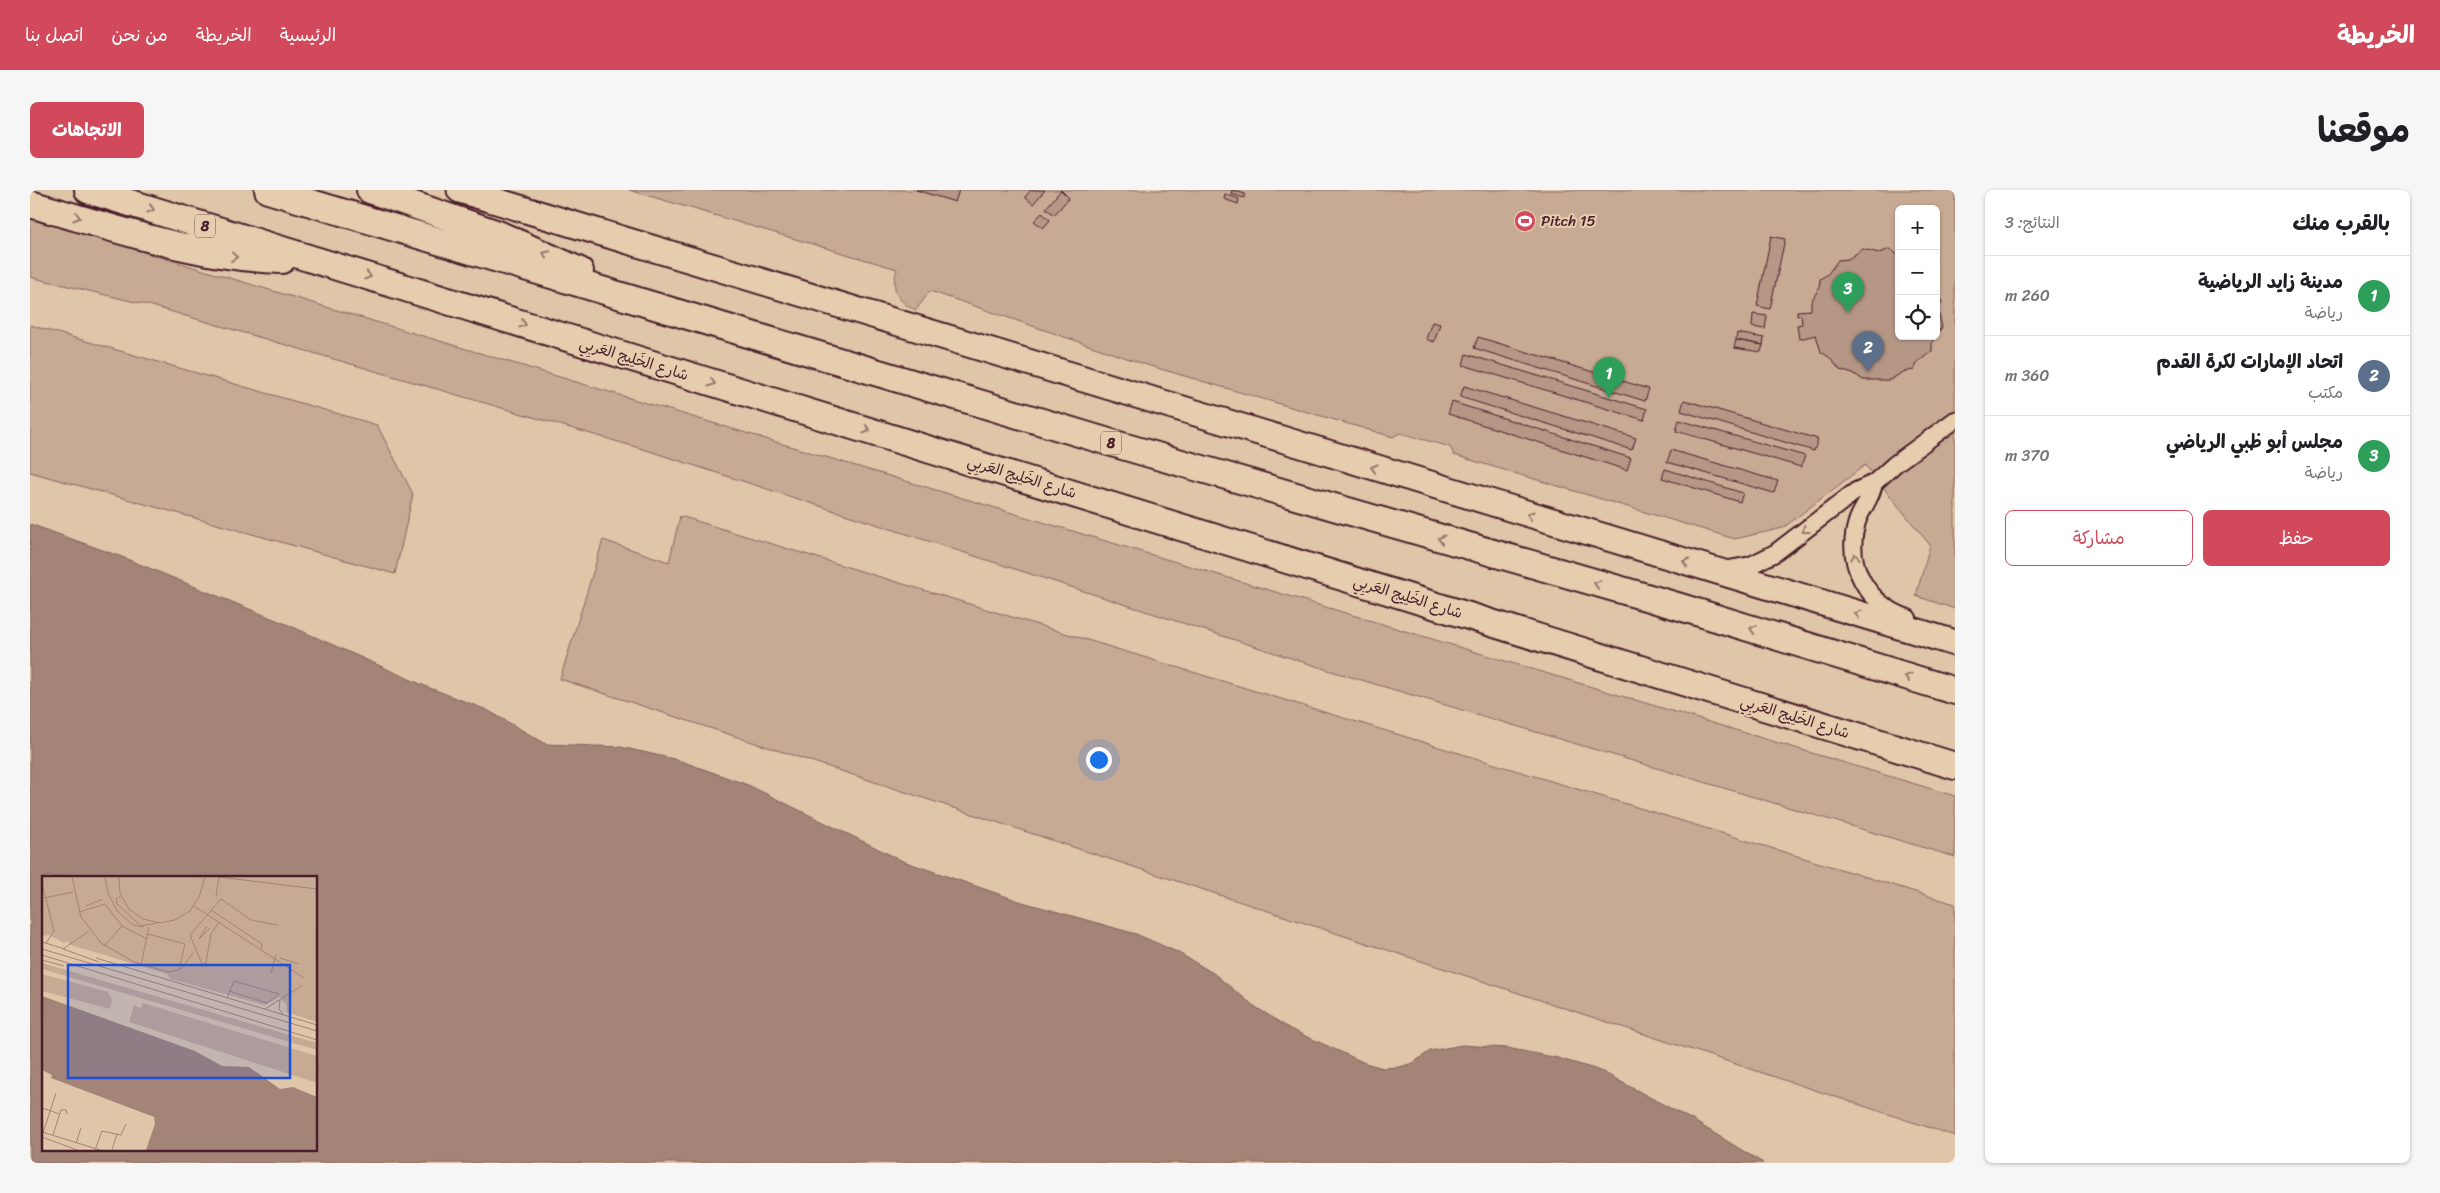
<!DOCTYPE html>
<html lang="ar">
<head>
<meta charset="utf-8">
<style>
	body { margin:0; font-family:Sriracha,"Playpen Sans Arabic",sans-serif; background:#f6f6f6; color:#202124; direction:rtl }
	.controls { position:absolute; right:15px; top:15px; display:grid; overflow:hidden; border-radius:8px; box-shadow:0 1px 4px #0004 }
	.controls button { width:45px; height:45px; display:grid; place-items:center; padding:0; border:0; border-bottom:1px solid #e0e0e0; background:#fff; color:#202124; font:25px sans-serif }
	.you { position:absolute; left:1068px; top:569px; width:18px; height:18px; margin:-12px; border:4px solid #fff; border-radius:50%; background:#1a73e8; box-shadow:0 0 0 8px #1a73e833 }
	.badge { display:grid; place-items:center; width:32px; height:32px; border-radius:50%; background:#d1495b; color:#fff; font-size:16px; font-weight:700 }
	.pin { position:absolute; translate:-50% -41px; filter:drop-shadow(0 1px 2px #0008) }
	.pin::after { content:''; position:absolute; top:26px; width:18px; height:15px; background:inherit; clip-path:polygon(0 0,100% 0,50% 100%) }
	.list { margin:0; padding:0; list-style:none }
	h2 { display:flex; justify-content:space-between; align-items:center; height:65px; margin:0; padding:0 20px; font-size:21px }
	h2 small { font-size:16px; font-weight:400; color:#757577 }
	.list li { display:grid; grid-template-columns:32px 1fr auto; gap:15px; align-items:center; box-sizing:border-box; height:80px; padding:0 20px; border-top:1px solid #e0e0e0 }
	.list b { display:block; font-size:19px; white-space:nowrap }
	.list p { margin:0; font-size:16px; white-space:nowrap; color:#757577 }
	.list em { font-size:16px; font-style:normal; color:#757577 }
	.actions { display:flex; gap:10px; padding:15px 20px }
	.actions a { flex:1; padding:11px 0; border:1px solid #d1495b; border-radius:8px; text-align:center; font-size:18px; color:#d1495b }
	.actions .main { background:#d1495b; color:#fff }
	.icon { flex:none; width:28px; height:28px; fill:none; stroke:currentColor; stroke-width:2; stroke-linecap:round; stroke-linejoin:round }
	.map { position:relative; flex:none; width:1925px; height:973px; overflow:hidden; direction:ltr; border-radius:8px }
	header { display:flex; align-items:center; gap:30px; box-sizing:border-box; height:70px; padding:0 25px; background:#d1495b; color:#fff }
	header strong { font-size:24px }
	nav { display:flex; gap:28px; margin-inline-start:auto; font-size:18px }
	.intro { display:flex; align-items:center; justify-content:space-between; box-sizing:border-box; height:120px; padding:0 30px }
	h1 { margin:0; font-size:35px }
	.button { padding:12px 22px; border-radius:8px; background:#d1495b; color:#fff; font-size:18px; font-weight:700 }
	main { display:flex; gap:30px; padding:0 30px }
	aside { flex:1; background:#fff; border-radius:8px; box-shadow:0 1px 4px #0004 }
	.map>svg:first-child { display:block }
</style>
</head>
<body>
<header>
<strong>الخريطة</strong>
<nav><a>الرئيسية</a><a>الخريطة</a><a>من نحن</a><a>اتصل بنا</a></nav>
</header>
<div class="intro"><h1>موقعنا</h1><a class="button">الاتجاهات</a></div>
<main>
<aside>
<h2>بالقرب منك<small>النتائج: 3</small></h2>
<ul class="list">
<li><span class="badge" style="background:#2e9e5b">1</span><div><b>مدينة زايد الرياضية</b><p>رياضة</p></div><em>260 m</em></li>
<li><span class="badge" style="background:#5c6f8a">2</span><div><b>اتحاد الإمارات لكرة القدم</b><p>مكتب</p></div><em>360 m</em></li>
<li><span class="badge" style="background:#2e9e5b">3</span><div><b>مجلس أبو ظبي الرياضي</b><p>رياضة</p></div><em>370 m</em></li>
</ul>
<div class="actions"><a class="main">حفظ</a><a>مشاركة</a></div>
</aside>
<div class="map">
<svg width="1925" height="973" viewBox="0 0 1925 973">
	<rect width="100%" height="100%" fill="#e0c6a9"/>
	<filter id="ink" filterUnits="userSpaceOnUse"><feTurbulence type="fractalNoise" baseFrequency=".02" numOctaves="2"/><feDisplacementMap in="SourceGraphic" scale="10" xChannelSelector="R" yChannelSelector="G"/><feConvolveMatrix kernelMatrix="1 2 1 2 8 2 1 2 1" color-interpolation-filters="sRGB"/></filter>
	<g filter="url(#ink)">
		<path fill="#c7aa94" stroke="#886460" fill-rule="evenodd" d="M599,0H1925V419L1886,406L1900,355L1835,275L1753,338L1705,349L1424,265L1420,257L1370,243L1363,247L1117,175L900,101L886,120C866,112 861,98 867,79ZM1869,19H1906V146H1869Z
			M0,28L1925,606V667L1298,480L616,260L122,116L0,87Z
			M0,135L347,235L383,304L365,384L0,282Z
			M650,326L1925,714V946L530,489L573,350L639,372Z"/>
		<path fill="#a48477" stroke="#805c59" fill-rule="evenodd" d="M0,334L92,367L256,434L395,496L457,520L516,554L591,557L648,570L718,595L873,671L989,711L1106,744L1147,762L1183,783L1224,816L1260,839L1335,873L1353,878L1370,877L1383,873L1400,861L1432,855L1477,858L1528,868L1571,881L1664,931L1733,973H0ZM14,687H286V959H14Z"/>
		<path fill="#b69786" stroke="#4a1f2b" d="M886,0H929L925,12Z
			M1001,0H1015L1003,14L995,7Z
			M1031,0L1039,8L1024,25L1016,18Z
			M1202,0L1215,4L1214,8L1201,4Z
			M1195,4L1209,9L1208,14L1194,9Z
			M1012,23L1020,30L1013,38L1004,31Z
			M1741,46L1755,49L1740,119L1727,116Z
			M1833,59L1849,63L1860,59L1869,66V146H1906L1902,152V161L1888,172L1884,180L1873,182L1860,190H1833L1826,185L1810,180L1799,167L1791,162L1786,145L1769,149L1767,135L1772,134L1771,125L1767,126V121L1781,120V112L1789,98L1790,89L1798,84L1808,70L1818,69Z
			M1906,103L1912,111L1908,121L1912,137L1906,146Z
			M1723,124L1737,126L1735,139L1722,137Z
			M1402,132L1410,134L1404,152L1396,149Z
			M1707,143L1734,148L1733,155L1706,150Z
			M1448,147L1619,199L1615,211L1444,158Z
			M1706,150L1733,155L1731,162L1704,158Z
			M1436,164L1617,219L1614,230L1433,175Z
			M1434,196L1606,248L1602,260L1430,207Z
			M1654,210L1788,249L1784,261L1651,221Z
			M1422,212L1601,268L1597,280L1418,224Z
			M1649,230L1775,266L1771,277L1646,241Z
			M1641,260L1748,291L1744,303L1637,272Z
			M1635,279L1713,303L1710,312L1632,288Z"/>
		<g fill="none" stroke-linecap="round" stroke-linejoin="round">
			<g stroke="#4a1f2b" stroke-width="20">
				<path id="minor" d="M1844,293C1842,308 1831,319 1827,332C1814,375 1837,414 1878,428
					M1694,380L1721,375L1745,363L1826,301L1844,293L1865,274L1925,230"/>
			</g>
			<g stroke="#4a1f2b" stroke-width="29">
				<path id="primary" d="M430,0L1925,453"/>
			</g>
			<g stroke="#4a1f2b" stroke-width="30">
				<path id="trunk" d="M58,0L1925,576
					M238,0L1082,253L1647,416L1925,501
					M340,0L468,44L550,81
					M0,14C82,37 166,68 252,70"/>
			</g>
			<use href="#minor" stroke="#e6cdae" stroke-width="16"/>
			<use href="#primary" stroke="#e6cdae" stroke-width="25"/>
			<use href="#trunk" stroke="#e6cdae" stroke-width="26"/>
		</g>
		<defs><path id="oneway-chevron" d="M-2-3.5L2.5 0L-2 3.5" fill="none" stroke-width="1.6" stroke-linecap="round" stroke-linejoin="round" transform="scale(1.25)"/></defs>
		<g stroke="#98766c">
			<use href="#oneway-chevron" transform="translate(121 19) rotate(17)"/>
			<use href="#oneway-chevron" transform="translate(47 27) rotate(16)"/>
			<use href="#oneway-chevron" transform="translate(516 64) rotate(-154)"/>
			<use href="#oneway-chevron" transform="translate(204 67) rotate(6)"/>
			<use href="#oneway-chevron" transform="translate(338 86) rotate(17)"/>
			<use href="#oneway-chevron" transform="translate(493 134) rotate(17)"/>
			<use href="#oneway-chevron" transform="translate(682 193) rotate(17)"/>
			<use href="#oneway-chevron" transform="translate(837 240) rotate(17)"/>
			<use href="#oneway-chevron" transform="translate(1344 278) rotate(-163)"/>
			<use href="#oneway-chevron" transform="translate(1500 325) rotate(-163)"/>
			<use href="#oneway-chevron" transform="translate(1775 340) rotate(143)"/>
			<use href="#oneway-chevron" transform="translate(1411 349) rotate(-164)"/>
			<use href="#oneway-chevron" transform="translate(1825 367) rotate(-97)"/>
			<use href="#oneway-chevron" transform="translate(1656 372) rotate(-163)"/>
			<use href="#oneway-chevron" transform="translate(1567 394) rotate(-164)"/>
			<use href="#oneway-chevron" transform="translate(1828 424) rotate(-163)"/>
			<use href="#oneway-chevron" transform="translate(1723 439) rotate(-163)"/>
			<use href="#oneway-chevron" transform="translate(1878 487) rotate(-163)"/>
		</g>
	</g>
	<defs>
		<g id="stadium-disc" transform="scale(1.125)"><circle r="9.5" fill="#d1495b" stroke="#e6cdae"/><path d="M0-5a6.5 5 0 1 0 0 10a6.5 5 0 1 0 0-10ZM-3.5-1.8h7v3.6h-7Z" fill="#fff"/></g>
	</defs>
	<g fill-rule="evenodd">
		<use href="#stadium-disc" x="1495" y="31"/>
	</g>
	<g text-anchor="middle" stroke-width="4" stroke-linejoin="round" paint-order="stroke">
		<g fill="#e6cdae" stroke="#795352" stroke-width="1">
			<rect x="165" y="24.5" width="20" height="23" rx="4"/>
			<rect x="1071" y="241.5" width="20" height="23" rx="4"/>
		</g>
		<g font-size="14" font-weight="bold" fill="#4a1f2b">
			<text x="175" y="41">8</text>
			<text x="1081" y="258">8</text>
		</g>
		<g font-size="15" fill="#4a1f2b" stroke="#e6cdae" text-anchor="start">
			<text x="1511" y="36">Pitch 15</text>
		</g>
		<g font-size="15" fill="#4a1f2b" stroke="#e6cdae">
			<text transform="translate(604 169) rotate(17)" y="5">شارع الخَلِيج العَربِي</text>
			<text transform="translate(992 287) rotate(17)" y="5">شارع الخَلِيج العَربِي</text>
			<text transform="translate(1378 407) rotate(17)" y="5">شارع الخَلِيج العَربِي</text>
			<text transform="translate(1765 527) rotate(17)" y="5">شارع الخَلِيج العَربِي</text>
		</g>
	</g>
	<g transform="translate(12 686)">
		<rect width="275" height="275" fill="#e0c6a9"/>
		<path d="M0,1H275V146L244,136L245,130L238,121L223,129L128,103L125,98L29,69L25,65L22,67L7,59L0,60ZM0,87L275,167V174L0,93ZM0,98L66,116L70,124L68,133L0,115ZM101,127L275,180V207L87,146L92,129L99,132Z" fill="#c7aa94"/>
		<path d="M0,120L153,175L180,190L207,191L238,213L251,211L275,221V274H104L113,248L112,241L9,202L10,199L0,194Z" fill="#a48477"/>
		<path fill="none" stroke="#a48377" stroke-width="1" d="M30,1L39,41L59,67L92,86L126,96L137,94L143,68L106,58M63,1L66,17L75,35L91,49L102,51M77,1L78,17L87,33L101,43L118,47L133,44L148,35L157,21L163,1M0,7L12,55L4,67M79,20L74,23L75,28L99,50L115,47M174,20L177,1L275,13M2,22L31,16M44,30L61,23M152,30L262,102M169,34L220,68L219,73M37,36L63,28L80,50L105,63M177,46L169,58L164,87L160,88L148,59L179,23L209,44L235,49M157,63L165,50M157,63L168,52M0,66L23,73M62,70L80,50M0,73L275,155M21,73L47,55M21,73L57,86M0,79L275,164M54,82L275,149M238,82L257,88M0,84L22,90M99,89L107,51M139,93L151,77M229,97L234,79M187,115L225,127L237,118M185,122L192,105L237,118M238,124L237,133L241,138M223,133L261,109M0,232L18,238M0,256L58,274M11,259L19,234H24L25,238M0,260L14,217M0,261L35,274M34,267L39,252M53,274L60,255L79,259L84,248M70,274L75,258"/>
		<path fill="#1d4ed8" fill-opacity="0.15" stroke="#1d4ed8" stroke-width="2.5" d="M26,89H248V202H26Z"/>
		<rect width="275" height="275" fill="none" stroke="#4a1f2b" stroke-width="2.5"/>
	</g>
</svg>
<div class="controls">
<button>+</button>
<button>−</button>
<button><svg class="icon" aria-label="locate" viewBox="0 0 24 24"><circle cx="12" cy="12" r="6"/><path d="M12 2v4M12 18v4M2 12h4M18 12h4"/></svg></button>
</div>
<div class="you"></div>
<div class="pin badge" style="left:1579px;top:208px;background:#2e9e5b">1</div>
<div class="pin badge" style="left:1838px;top:182px;background:#5c6f8a">2</div>
<div class="pin badge" style="left:1818px;top:123px;background:#2e9e5b">3</div>
</div>
</main>
</body>
</html>
